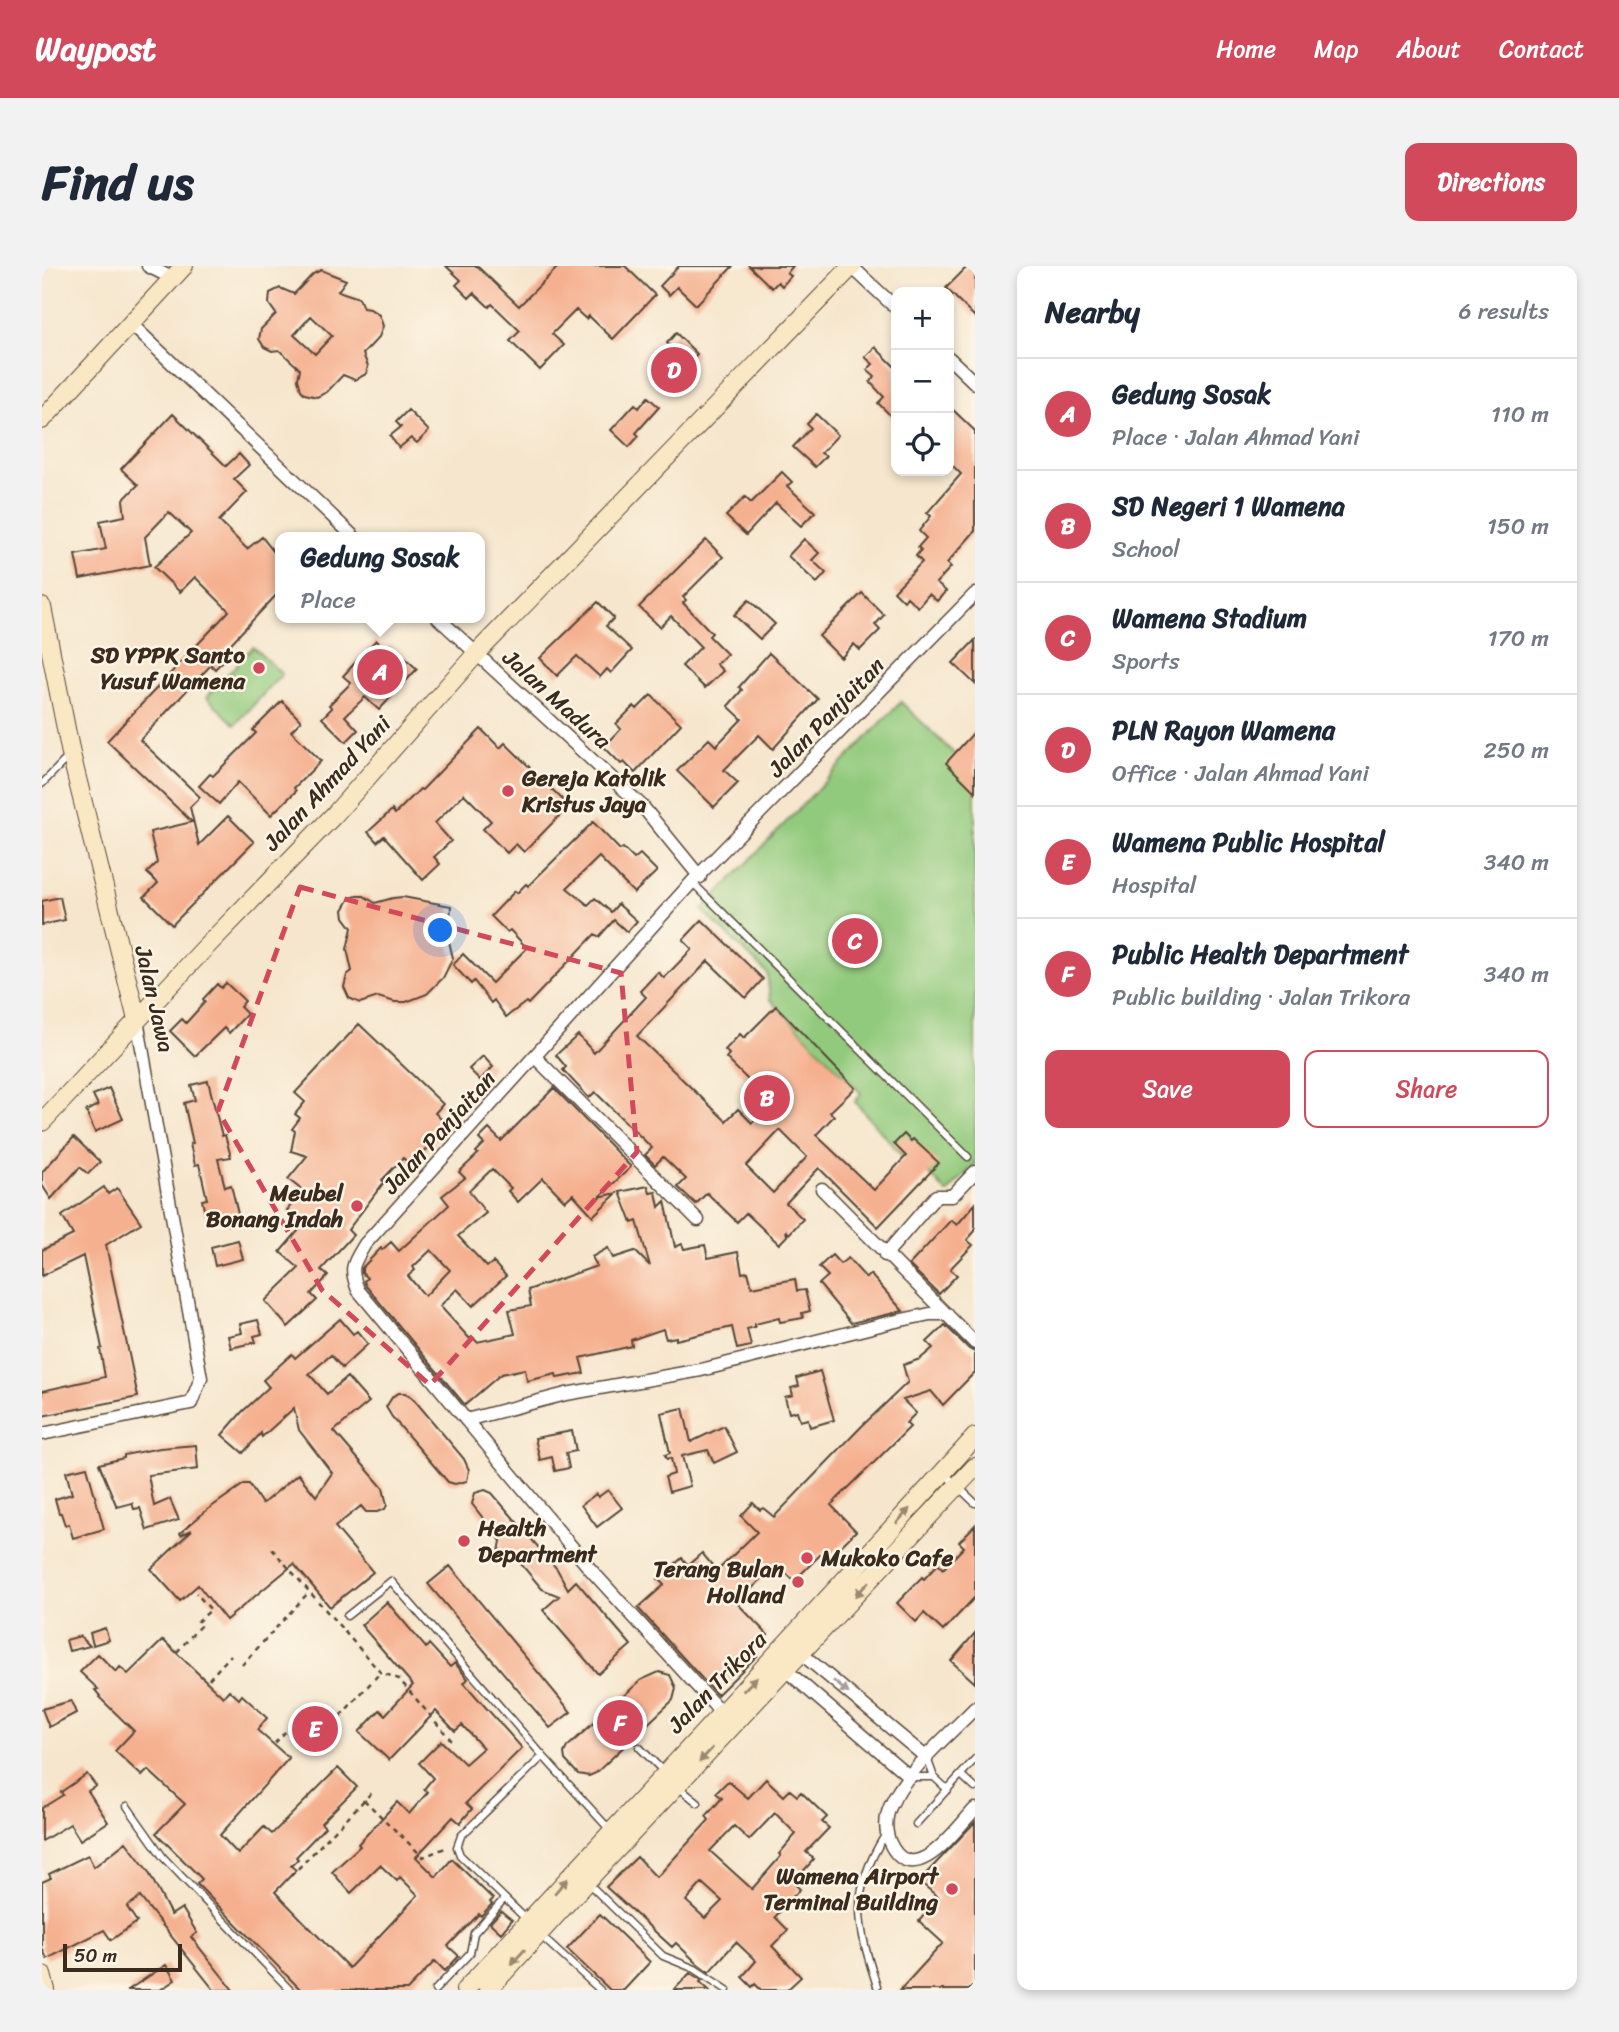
<!DOCTYPE html>
<html lang="en">
<head>
<meta charset="utf-8">
<style>
	body { margin:0; font-family:Sriracha,sans-serif; background:#f2f2f3; color:#1f2937 }
	.controls { position:absolute; right:21px; top:21px; display:grid; overflow:hidden; border-radius:14px; box-shadow:0 4px 10px #0003 }
	.controls button { width:63px; height:63px; display:grid; place-items:center; padding:0; border:0; border-bottom:2px solid #e0e1e3; background:#fff; color:#1f2937; font:35px sans-serif }
	.scale { position:absolute; left:21px; bottom:18px; width:119px; box-sizing:border-box; padding-left:7px; border:4px solid #3b2a1e; border-top:0; font-size:19px; line-height:24px; white-space:nowrap; color:#3b2a1e; -webkit-text-stroke:5px #fcf5e5; paint-order:stroke }
	.you { position:absolute; left:399px; top:665px; width:24px; height:24px; margin:-18px; border:5px solid #fff; border-radius:50%; background:#1a73e8; box-shadow:0 0 0 10px #1a73e833 }
	.badge { display:grid; place-items:center; width:46px; height:46px; border-radius:50%; background:#d1495b; color:#fff; font-size:23px; font-weight:700 }
	.pin { position:absolute; translate:-50% -50%; border:4px solid #fff; box-shadow:0 2px 7px #0006 }
	.popup { position:absolute; left:233px; top:266px; width:210px; height:91px; box-sizing:border-box; display:grid; place-content:center; border-radius:14px; background:#fff; filter:drop-shadow(0 2px 5px #0005); font-size:23px; white-space:nowrap; color:#747a83 }
	.popup b { font-size:26px; color:#1f2937 }
	.popup::after { content:''; position:absolute; left:50%; top:100%; margin-left:-14px; border:14px solid transparent; border-top-color:#fff }
	.list { margin:0; padding:0; list-style:none }
	h2 { display:flex; justify-content:space-between; align-items:center; height:91px; margin:0; padding:0 28px; font-size:30px }
	h2 small { font-size:23px; font-weight:400; color:#747a83 }
	.list li { display:grid; grid-template-columns:46px 1fr auto; gap:21px; align-items:center; box-sizing:border-box; height:112px; padding:0 28px; border-top:2px solid #e0e1e3 }
	.list b { display:block; font-size:26px; white-space:nowrap }
	.list p { margin:0; font-size:23px; white-space:nowrap; color:#747a83 }
	.list em { font-size:23px; font-style:normal; color:#747a83 }
	.actions { display:flex; gap:14px; padding:21px 28px }
	.actions a { flex:1; padding:16px 0; border:2px solid #d1495b; border-radius:14px; text-align:center; font-size:24px; color:#d1495b }
	.actions .main { background:#d1495b; color:#fff }
	.icon { flex:none; width:38px; height:38px; fill:none; stroke:currentColor; stroke-width:2; stroke-linecap:round; stroke-linejoin:round }
	.map { position:relative; flex:none; width:933px; height:1724px; overflow:hidden; border-radius:14px }
	header { display:flex; align-items:center; gap:42px; box-sizing:border-box; height:98px; padding:0 35px; background:#d1495b; color:#fff }
	header strong { font-size:33px }
	nav { display:flex; gap:38px; margin-inline-start:auto; font-size:24px }
	.intro { display:flex; align-items:center; justify-content:space-between; box-sizing:border-box; height:168px; padding:0 42px }
	h1 { margin:0; font-size:49px }
	.button { padding:18px 32px; border-radius:14px; background:#d1495b; color:#fff; font-size:24px; font-weight:700 }
	main { display:flex; gap:42px; padding:0 42px }
	aside { flex:1; background:#fff; border-radius:14px; box-shadow:0 4px 10px #0003 }
	.map>svg:first-child { display:block }
</style>
</head>
<body>
<header>
<strong>Waypost</strong>
<nav><a>Home</a><a>Map</a><a>About</a><a>Contact</a></nav>
</header>
<div class="intro"><h1>Find us</h1><a class="button">Directions</a></div>
<main>
<div class="map">
<svg width="933" height="1724" viewBox="0 0 933 1724">
	<rect width="100%" height="100%" fill="#fcf5e5"/>
	<filter id="ink" filterUnits="userSpaceOnUse"><feTurbulence type="fractalNoise" baseFrequency=".0143" numOctaves="2"/><feDisplacementMap in="SourceGraphic" scale="14" xChannelSelector="R" yChannelSelector="G"/><feConvolveMatrix kernelMatrix="1 2 1 2 8 2 1 2 1" color-interpolation-filters="sRGB"/></filter>
	<filter id="wash" filterUnits="userSpaceOnUse"><feTurbulence type="fractalNoise" baseFrequency=".00686" numOctaves="4" result="noise"/><feDisplacementMap in="SourceGraphic" scale="28" xChannelSelector="R" yChannelSelector="G"/><feGaussianBlur stdDeviation="1.57" result="paint"/><feColorMatrix in="noise" values="0 0 0 0 0 0 0 0 0 0 0 0 0 0 0 0 0 1.4 0 .05"/><feComposite in="paint" operator="in"/></filter>
	<g filter="url(#wash)">
		<rect width="100%" height="100%" fill="#f6e6cd"/>
		<path fill="#92ca7d" stroke="#667a4e" stroke-width="2" d="M211,381L240,408L193,459L165,431Z
			M859,436L933,508V898L905,927L866,885L860,890L813,836L819,827L728,733L725,707L660,644Z"/>
		<g id="blocks">
			<path fill="#f5b08f" fill-rule="evenodd" d="M404,0H435L477,40L517,0H583L613,29L571,73L547,50L544,53L534,44L510,68L522,79L498,104L468,75L478,65L450,38L447,41L432,27L427,32L414,19L419,14Z
				M637,0H691L654,39L635,21L627,29L618,20Z
				M707,0H751L745,7L749,10L740,20L736,16L730,22Z
				M926,0H933V51L904,22Z
				M279,4L304,14L296,25L317,32L321,42L328,43L337,49L341,60L337,71L321,88L326,100L324,108L313,114L301,109L285,126L275,131L263,128L259,124L256,113L258,103L237,84L230,85L222,81L217,73L219,63L234,48L227,38L228,27L238,22L252,28L271,8ZM269,50L290,70L273,88L252,69Z
				M634,67L655,88L643,101L639,98L624,113L611,101L629,81L625,77Z
				M833,81L854,102V155L836,137L842,131L828,116L833,111L825,104L831,98L823,91Z
				M606,131L617,141L594,167L597,170L587,181L569,164L593,138L597,142Z
				M907,140L933,165V265L905,297L909,301L894,317L904,325L895,335L887,328L876,341L865,331L862,335L852,325L880,296L874,290L879,284L876,281L884,272L877,265L889,250L885,247L919,208L907,196Z
				M366,144L387,165L375,177L369,172L357,182L348,170L359,161L354,156Z
				M131,148L184,200L197,188L207,199L192,213L205,226L177,255L205,283L220,271L238,294V325L179,388L184,392L173,403L169,399L98,474L158,531L148,541L157,579L186,550L212,576L130,659L102,631L116,617L105,607L115,597L108,566L150,556L65,475L187,345L153,311L138,326L112,301L149,267L127,246L103,271L108,299L38,313L33,289L64,283L58,255L83,250L81,234L96,219L79,203Z
				M774,148L796,169L779,187L784,190L773,201L751,181L769,162L765,158Z
				M740,206L750,216L745,220L773,246L759,260L734,237L704,269L684,250L703,231L709,237Z
				M762,273L777,287L770,294L784,307L775,317L746,290Z
				M664,274L681,291L641,331L644,334L641,337L670,367L667,370L685,388L674,398L681,405L663,422L640,400L659,381L629,350L618,361L597,341Z
				M820,327L842,349L833,359L838,364L818,384L812,378L799,392L777,370Z
				M707,334L733,358L718,373L692,349Z
				M556,336L572,352L564,360L590,384L569,407L565,403L558,411L535,390L515,410L498,392Z
				M334,374L344,384L349,379L375,403L337,444L323,431L303,450L316,464L304,476L280,452L290,442L287,439L309,417L301,410Z
				M933,374V418L911,397Z
				M727,387L776,433L731,483L717,469L682,504L696,517L672,541L635,505L667,473L674,480L700,453L686,440L700,424L697,421Z
				M609,429L639,458L593,507L582,496L579,498L562,481L579,463L574,458L592,440L595,443Z
				M240,435L259,455L249,465L279,495L252,522L254,525L229,549L196,516L177,538L157,520L168,508L171,510L214,467L211,464Z
				M439,463L458,482L463,477L527,540L482,586L474,578L465,587L441,563L449,555L422,528L393,557L409,575L392,591L398,598L381,614L342,570L335,576L326,566L350,544L353,548L378,523L380,524Z
				M933,465V526L904,497Z
				M551,556L578,584L581,582L592,593L598,588L615,605L592,627L557,591L525,622L546,639L553,632L569,646L576,638L595,655L585,666L572,654L557,671L553,668L486,738L484,736L464,751L452,734L449,737L432,715L429,718L411,699L421,688L450,717L485,682L468,664L465,666L449,650L473,625L475,627L484,618L486,620Z
				M315,630H322L333,637L351,632L361,631L409,640L408,653L403,659L411,692L401,712L385,728L364,736H353L336,731L318,737L307,732L302,721L305,709L310,705L305,683L310,662L302,651L301,644L308,632Z
				M18,631L23,654L0,659V635Z
				M660,654L721,713L704,732L666,695L595,770L684,855L696,843L710,857L729,837L684,792L687,788L683,784L698,768L702,772L734,740L813,822L788,846L792,850L774,869L832,924L864,890L852,878L862,868L869,875L871,873L897,897L836,961L777,902L744,937L761,953L747,968L744,964L745,970L737,978L704,947L695,956L665,927L654,938L636,921L644,913L621,891L613,899L603,889L610,882L553,826L547,832L521,804L524,801L514,789L536,769L552,787L604,731L598,725L616,706L622,712L650,683L641,674ZM738,864L765,891L731,927L704,900Z
				M184,717L203,735L198,741L205,748L187,767L182,762L153,790L128,765L140,753L144,757L163,736L161,733L175,718L179,722Z
				M317,758L401,838L393,847L406,860L370,900L361,892L340,914L342,916L306,964L311,969L279,1004L286,1010L269,1028L275,1034L246,1061L223,1035L257,1002L238,986L262,958L245,944L261,925L246,913L265,890L249,885L253,865L250,863L258,852L253,848L263,836L253,827Z
				M441,790L451,801L438,814L427,803Z
				M166,815L180,870L183,869L189,891L176,893L183,921L189,919L198,956L186,959L184,953L174,955L172,946L163,948L160,934L165,933L157,898L153,899L148,878L151,877L142,837L153,834L149,819Z
				M67,822L81,853L53,866L44,845L56,839L51,829Z
				M512,822L589,901L557,931L575,927L551,950L531,928L523,935L501,912L476,936L466,925L469,922L450,903L427,925L444,947L416,970L445,1001L451,996L464,1010L431,1040L415,1023L398,1040L428,1073L430,1071L435,1076L473,1068L467,1044L489,1040L486,1024L555,1000L550,991L566,982L571,992L593,985L608,1000L595,955L590,957L578,926L606,920L608,927L614,926L617,941L623,935L633,981L640,978L642,983L663,979L666,992L696,986L700,1007L706,1006L710,1021L753,1013L755,1025L763,1024L768,1045L760,1047L761,1052L738,1056L737,1052L713,1058V1061L705,1063L709,1080L695,1083L690,1061L634,1074V1071L624,1073L621,1063L589,1074L590,1080L538,1092L542,1107L515,1112L514,1108L485,1115L483,1103L459,1108L423,1139L324,1020L322,1015L325,1012L320,1007V1002L339,982L340,984L349,976L357,985L407,939L400,930L423,912L417,906L436,888L434,886L442,878L437,873L447,863L459,875ZM389,984L408,1004L383,1030L366,1010L373,1004L371,1001Z
				M32,871L58,896L46,908L38,901L9,933L0,919V906Z
				M62,921L66,928L75,922L99,957L64,979L96,1131L0,1150V1125L63,1111L58,1083L60,1082L41,990L0,1010V984L31,969L20,950Z
				M933,938V965L925,974L931,979L908,1003L915,1009L897,1028L867,999L909,954L915,959Z
				M196,974L201,993L173,1000L169,981Z
				M790,989L798,998L806,992L824,1012L828,1008L861,1045L809,1057L777,1018L786,1010L777,1001Z
				M298,1053L311,1068L315,1065L326,1078L300,1102L289,1089L267,1108L285,1128L305,1111L327,1136L292,1165L341,1222L345,1239L343,1243L335,1246H324L319,1240L293,1261L331,1306L288,1341L252,1298L184,1354L156,1319L138,1335L109,1303L150,1264L139,1269L138,1267L165,1244L202,1218H207L220,1238L256,1208L274,1230L290,1207L257,1164L252,1142L220,1171L219,1167L201,1187L180,1169L200,1146L227,1121L221,1114L250,1088L253,1092Z
				M216,1054L220,1068L212,1070L214,1076L189,1082L186,1070L200,1067L198,1058Z
				M903,1059L927,1083L933,1086V1106L901,1139L889,1125L861,1134L874,1147L864,1157L868,1161L789,1239L814,1265L787,1292L781,1286L752,1315L735,1298L695,1337L726,1369L710,1384L715,1390L675,1429L596,1342L622,1319L616,1313L640,1292L646,1299L660,1287L675,1305L715,1266L699,1250L711,1237L718,1244L721,1242L732,1251L819,1161L866,1116L861,1099L878,1093L891,1082L885,1076Z
				M778,1105L792,1154L768,1161L766,1153L758,1155L755,1145L747,1147L743,1131L751,1129L749,1122L757,1120L755,1112Z
				M357,1127H363L370,1131L422,1193L427,1204L425,1215L413,1218L406,1216L350,1151L344,1141L351,1130Z
				M641,1142L649,1176L682,1160L695,1186L672,1197L666,1184L640,1190L648,1220L627,1226L623,1211L632,1208L629,1192L625,1193L623,1189L628,1187L619,1147Z
				M530,1165L534,1185L524,1187L527,1202L513,1205L510,1191L498,1194L493,1172Z
				M154,1179L156,1203L106,1209L112,1240L128,1233L137,1254L105,1264L98,1242L92,1243L90,1237L75,1241L57,1198L82,1192V1189L118,1182Z
				M45,1201L62,1263L31,1272L27,1258L23,1259L19,1247H17L13,1233L30,1228L24,1206Z
				M443,1224L450,1227L515,1303L526,1323L534,1315L589,1379L556,1408L501,1344L517,1330L500,1323L474,1292H465L457,1286L459,1275L430,1238L433,1227Z
				M566,1224L580,1242L555,1261L539,1239L554,1228L556,1231Z
				M933,1259V1331L901,1365L882,1347L874,1356L855,1337L880,1311L882,1313L896,1298L901,1303L922,1281L917,1276Z
				M408,1300L529,1446L508,1462L386,1318Z
				M345,1336L384,1382L387,1378L408,1401L413,1397L426,1413L422,1417L480,1482L424,1537L430,1543L418,1557L411,1551L374,1591L394,1611L410,1593L451,1633L448,1636L450,1638L439,1650L437,1648L406,1680L417,1690L403,1705L393,1695L365,1724H259L155,1618L160,1613L114,1567L143,1538L106,1504L100,1510L73,1485L92,1465L57,1431L58,1430L53,1424L56,1423L38,1406L56,1388L74,1406L78,1401L86,1408L121,1374L181,1431L187,1424L197,1433L200,1429L225,1452L215,1464L247,1492L178,1569L196,1588L222,1561L230,1568L296,1502L315,1521L279,1557L283,1561L254,1591L256,1593L249,1600L254,1604L233,1626L307,1702L376,1629L358,1611L355,1615L338,1599L309,1627L290,1606L318,1580L316,1578L355,1536L367,1548L386,1526L382,1523L391,1512L377,1497L399,1475L423,1498L441,1482L420,1459L413,1465L394,1445L347,1494L317,1466L338,1444L343,1449L371,1419L319,1359Z
				M63,1362L67,1374L51,1379L48,1367Z
				M933,1367V1417L909,1395Z
				M38,1370L48,1380L27,1385L24,1374Z
				M617,1406L628,1409L634,1422L631,1434L554,1507L547,1510L536,1508L523,1494L522,1487L525,1481L599,1414Z
				M29,1435L34,1447L7,1461L0,1443Z
				M45,1508L54,1520L46,1525L66,1556L38,1574L28,1558L0,1575V1542L21,1529L19,1526Z
				M724,1513L742,1530L748,1524L755,1530L759,1526L785,1551L780,1556L787,1562L764,1586L772,1593L751,1617L758,1623L733,1651L746,1664L730,1680L759,1711L745,1724H719L713,1718L710,1721L700,1711L714,1695L694,1676L667,1706L656,1698L634,1677L630,1681L564,1621L595,1591L614,1611L617,1609L667,1554L664,1550L680,1532L674,1527L686,1515L706,1532ZM733,1547L754,1568L737,1588L739,1590L710,1623L668,1585L692,1560L707,1574ZM660,1617L680,1635L663,1652L644,1635Z
				M933,1556V1718L927,1724H858L901,1677L877,1655L897,1632L877,1615Z
				M84,1576L106,1605L129,1649L140,1642L155,1667L149,1671L191,1724H172L98,1631L85,1641L95,1656L69,1674L62,1664L5,1693L0,1682V1616L9,1612L7,1608L46,1589L52,1601Z
				M459,1645L470,1654L459,1667L448,1657Z
				M558,1648L608,1696L582,1724H568L525,1683Z
				M124,1699L133,1714L118,1724H86Z
				M648,1707L660,1714L658,1716L667,1724H632Z"/>
		</g>
	</g>
	<g filter="url(#ink)">
		<use href="#blocks" fill-opacity="0" stroke="#574638" stroke-width="2"/>
		<g fill="none" stroke-linecap="round" stroke-linejoin="round">
			<g stroke="#574638" stroke-width="9">
				<path id="lane" d="M0,518L27,490
					M650,616L926,891
					M903,1208L933,1237
					M305,1350L349,1315L501,1490L419,1570L415,1581L418,1589L485,1654
					M597,1481L623,1507
					M501,1490L568,1564
					M885,1492L892,1511L906,1524
					M919,1509L933,1522
					M869,1511H892
					M635,1520L656,1537
					M85,1540L121,1591L248,1724
					M874,1558L933,1493
					M546,1617L621,1690L653,1703L685,1724
					M499,1670L558,1724
					M835,1720C815,1658 807,1627 843,1569
					M393,1724L428,1687L432,1667L462,1633"/>
			</g>
			<g stroke="#574638" stroke-width="15">
				<path id="street" d="M106,0L130,12
					M809,0L854,42
					M88,57L312,271
					M907,92L933,117
					M396,352L601,541L658,611
					M493,791L656,954
					M780,923L933,1077
					M843,989L894,930H910L933,906
					M424,1154L524,1128L659,1104L850,1056L888,1048H905
					M0,1168L149,1137L159,1112L95,754
					M755,1384L885,1492
					M738,1399L868,1511
					M933,1442C905,1471 864,1504 848,1541C843,1552 843,1566 848,1577C871,1626 914,1563 933,1543
					M685,1453L549,1304L316,1024C307,1001 311,998 323,978L650,616L933,328"/>
			</g>
			<g stroke="#574638" stroke-width="20">
				<path id="secondary" d="M0,154L142,0
					M0,341L29,488L95,754
					M0,856L161,684L293,548L434,388L810,0
					M0,1709L4,1724
					M423,1724C593,1540 765,1357 933,1171
					M446,1724L544,1616L933,1201"/>
			</g>
			<path stroke="#574638" stroke-width="2.5" stroke-dasharray="5 5" stroke-linecap="butt" d="M230,1283L338,1406L357,1413L409,1474
				M135,1386L158,1360L155,1356L169,1344L154,1327
				M200,1399L267,1326
				M167,1413L189,1389
				M278,1472L337,1408
				M233,1477L256,1452
				M322,1534L381,1591L403,1582L405,1583
				M249,1610L332,1524"/>
			<use href="#lane" stroke="#fff" stroke-width="6"/>
			<use href="#street" stroke="#fff" stroke-width="12"/>
			<use href="#secondary" stroke="#fae7c3" stroke-width="18"/>
		</g>
		<defs><path id="oneway-solid" d="M-6-.8H1V-3.2L6.5 0L1 3.2V.8H-6Z" transform="scale(1.75)"/></defs>
		<g fill="#9a8870">
			<use href="#oneway-solid" transform="translate(861 1250) rotate(-48)"/>
			<use href="#oneway-solid" transform="translate(820 1323) rotate(134)"/>
			<use href="#oneway-solid" transform="translate(708 1418) rotate(-46)"/>
			<use href="#oneway-solid" transform="translate(664 1489) rotate(133)"/>
			<use href="#oneway-solid" transform="translate(519 1620) rotate(-49)"/>
			<use href="#oneway-solid" transform="translate(476 1691) rotate(132)"/>
		</g>
		<use fill="#a79f9a" href="#oneway-solid" transform="translate(799 1421) rotate(40)"/>
	</g>
	<path fill="none" stroke="#d1495b" stroke-width="5" stroke-dasharray="14 9" stroke-linejoin="round" d="M258,621L579,707L595,886L388,1119L280,1024L176,845Z"/>
	<g fill="#d1495b" stroke="#fcf5e5" stroke-width="2.5">
		<circle cx="217" cy="402" r="7"/>
		<circle cx="466" cy="525" r="7"/>
		<circle cx="315" cy="940" r="7"/>
		<circle cx="422" cy="1275" r="7"/>
		<circle cx="765" cy="1292" r="7"/>
		<circle cx="756" cy="1316" r="7"/>
		<circle cx="910" cy="1623" r="7"/>
	</g>
	<g text-anchor="middle" stroke-width="5" stroke-linejoin="round" paint-order="stroke">
		<g font-size="23" font-weight="bold" fill="#3b2a1e" stroke="#fcf5e5" text-anchor="end">
			<text x="203" y="397">SD YPPK Santo<tspan x="203" dy="26">Yusuf Wamena</tspan></text>
			<text x="480" y="520" text-anchor="start">Gereja Katolik<tspan x="480" dy="26">Kristus Jaya</tspan></text>
			<text x="301" y="935">Meubel<tspan x="301" dy="26">Bonang Indah</tspan></text>
			<text x="436" y="1270" text-anchor="start">Health<tspan x="436" dy="26">Department</tspan></text>
			<text x="779" y="1300" text-anchor="start">Mukoko Cafe</text>
			<text x="742" y="1311">Terang Bulan<tspan x="742" dy="26">Holland</tspan></text>
			<text x="896" y="1618">Wamena Airport<tspan x="896" dy="26">Terminal Building</tspan></text>
		</g>
		<g font-size="23" fill="#3b2a1e" stroke="#fcf5e5">
			<text transform="translate(515 433) rotate(42)" y="8">Jalan Madura</text>
			<text transform="translate(784 451) rotate(-46)" y="8">Jalan Panjaitan</text>
			<text transform="translate(285 517) rotate(-47)" y="8">Jalan Ahmad Yani</text>
			<text transform="translate(113 733) rotate(77)" y="8">Jalan Jawa</text>
			<text transform="translate(397 866) rotate(-48)" y="8">Jalan Panjaitan</text>
			<text transform="translate(675 1416) rotate(-46)" y="8">Jalan Trikora</text>
		</g>
	</g>
</svg>
<div class="controls">
<button>+</button>
<button>−</button>
<button><svg class="icon" aria-label="locate" viewBox="0 0 24 24"><circle cx="12" cy="12" r="6"/><path d="M12 2v4M12 18v4M2 12h4M18 12h4"/></svg></button>
</div>
<div class="scale">50 m</div>
<div class="you"></div>
<div class="pin badge" style="left:338px;top:406px">A</div>
<div class="popup"><b>Gedung Sosak</b>Place</div>
<div class="pin badge" style="left:725px;top:832px">B</div>
<div class="pin badge" style="left:813px;top:675px">C</div>
<div class="pin badge" style="left:632px;top:104px">D</div>
<div class="pin badge" style="left:273px;top:1463px">E</div>
<div class="pin badge" style="left:578px;top:1457px">F</div>
</div>
<aside>
<h2>Nearby<small>6 results</small></h2>
<ul class="list">
<li><span class="badge">A</span><div><b>Gedung Sosak</b><p>Place · Jalan Ahmad Yani</p></div><em>110 m</em></li>
<li><span class="badge">B</span><div><b>SD Negeri 1 Wamena</b><p>School</p></div><em>150 m</em></li>
<li><span class="badge">C</span><div><b>Wamena Stadium</b><p>Sports</p></div><em>170 m</em></li>
<li><span class="badge">D</span><div><b>PLN Rayon Wamena</b><p>Office · Jalan Ahmad Yani</p></div><em>250 m</em></li>
<li><span class="badge">E</span><div><b>Wamena Public Hospital</b><p>Hospital</p></div><em>340 m</em></li>
<li><span class="badge">F</span><div><b>Public Health Department</b><p>Public building · Jalan Trikora</p></div><em>340 m</em></li>
</ul>
<div class="actions"><a class="main">Save</a><a>Share</a></div>
</aside>
</main>
</body>
</html>
